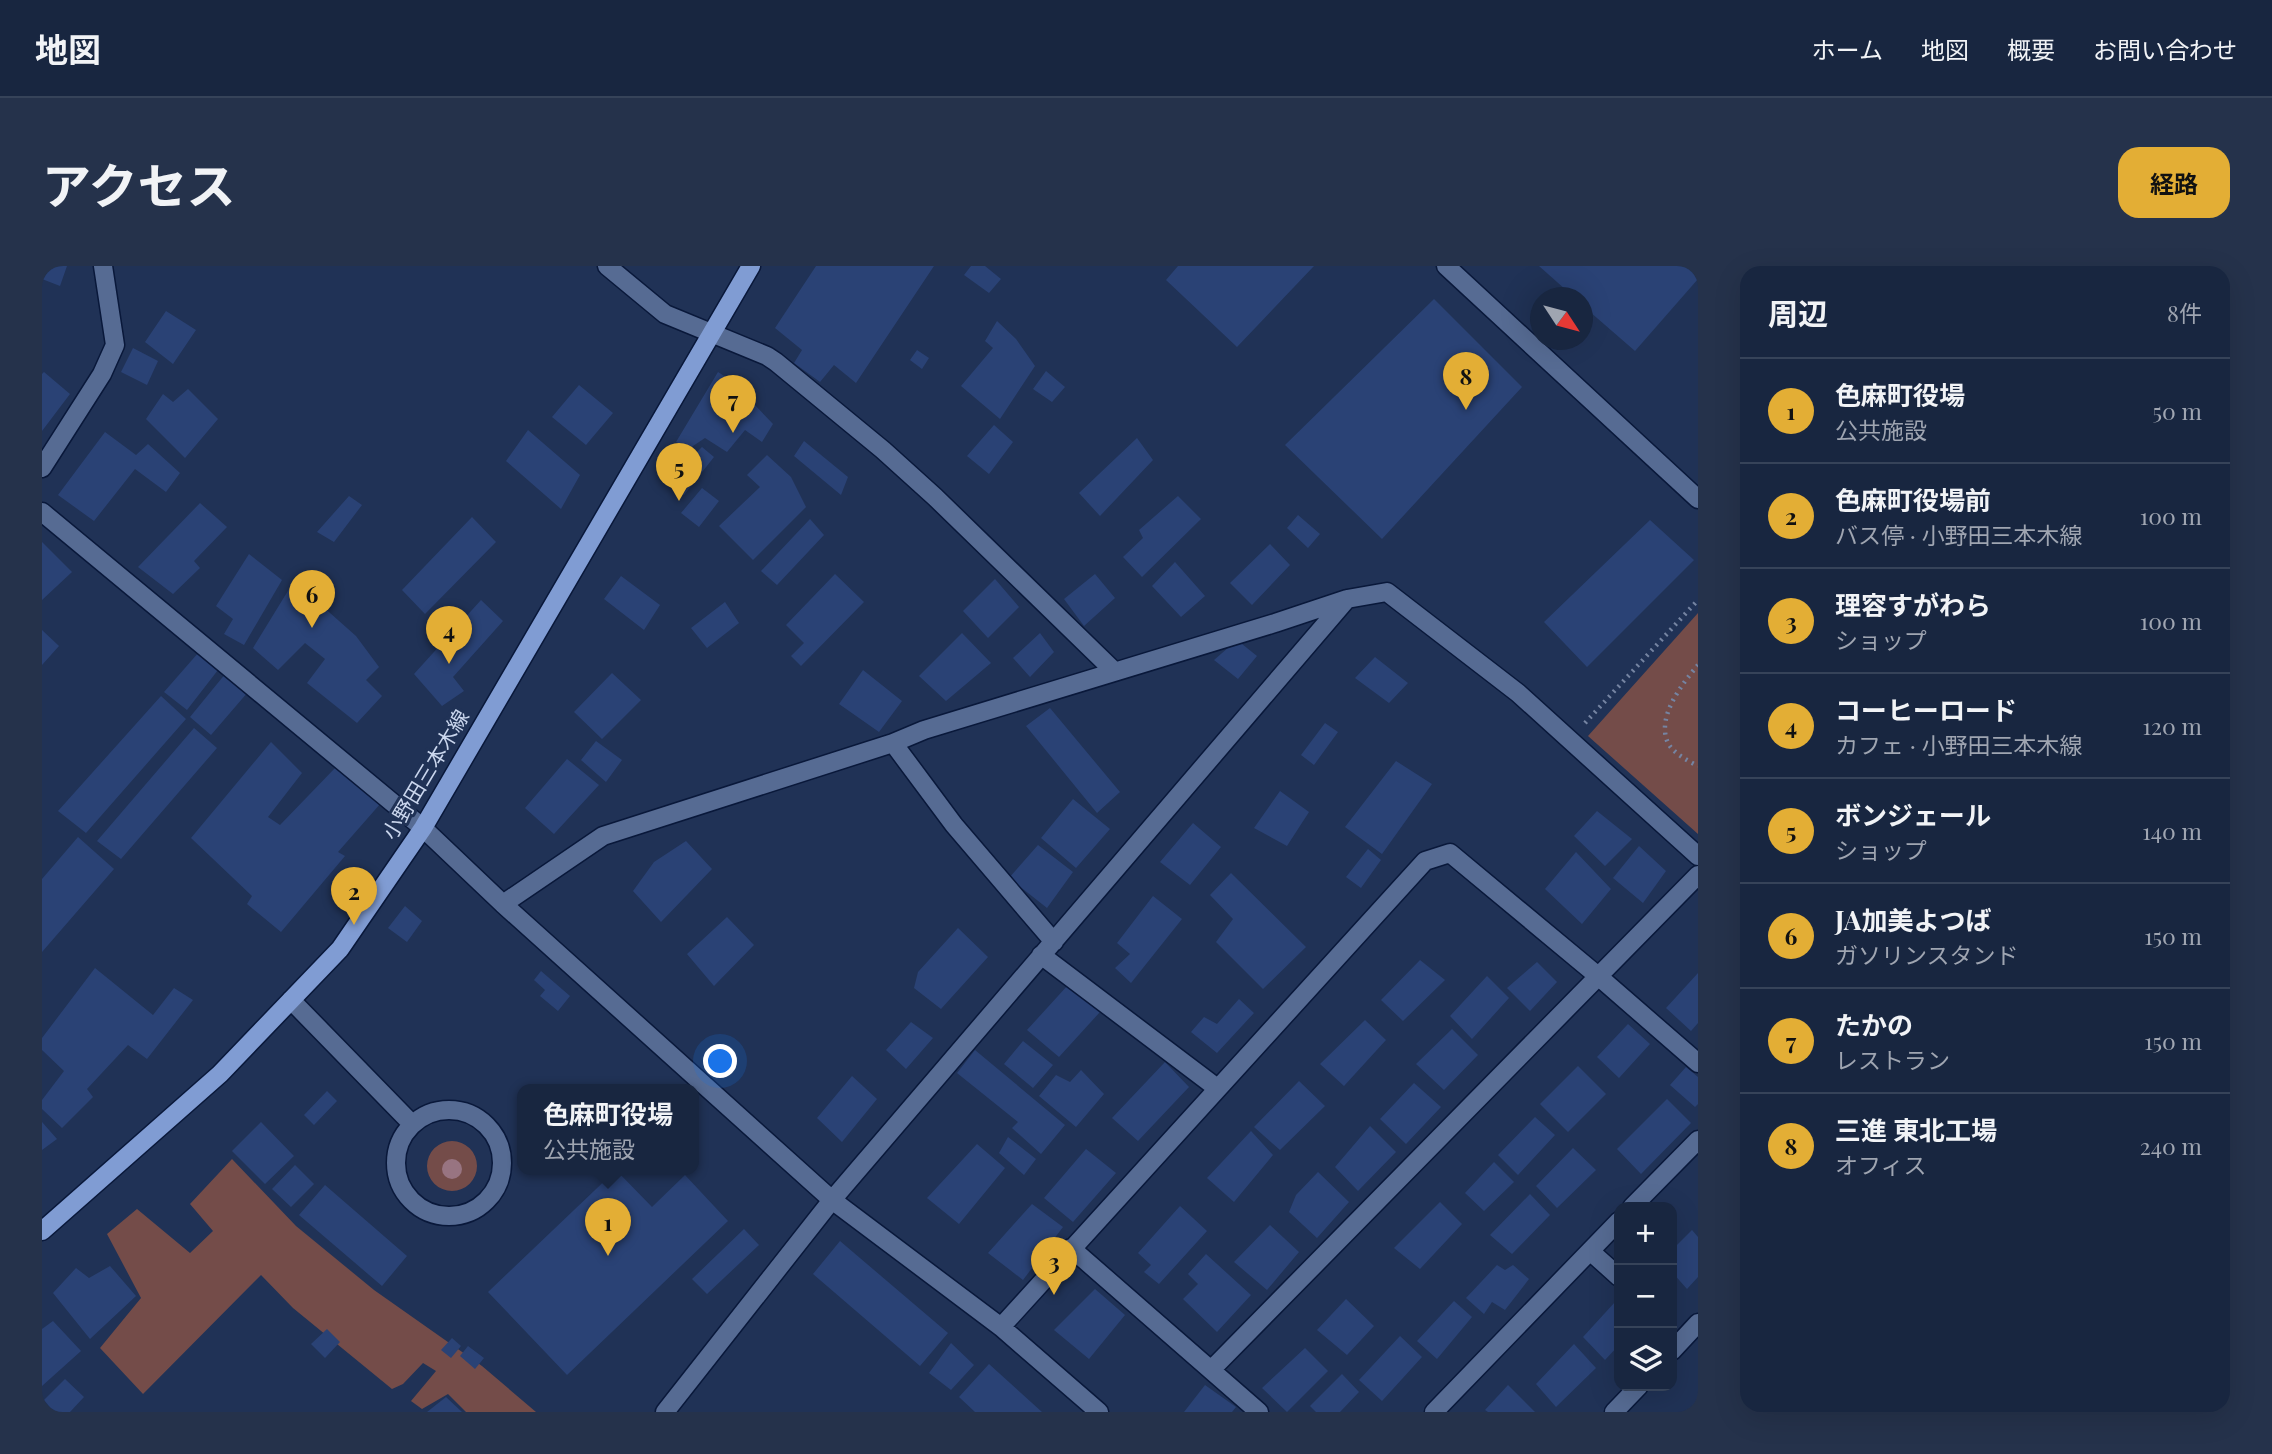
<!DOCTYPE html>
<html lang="ja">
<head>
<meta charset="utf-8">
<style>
	body { margin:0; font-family:"Playfair Display","Noto Sans JP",serif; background:#25324b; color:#f1f3f6 }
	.controls { position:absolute; right:21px; bottom:21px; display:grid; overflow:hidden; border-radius:14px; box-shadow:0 7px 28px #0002 }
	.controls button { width:63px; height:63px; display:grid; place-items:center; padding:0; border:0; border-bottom:2px solid #364359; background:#182640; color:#f1f3f6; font:35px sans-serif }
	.compass { position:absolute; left:1488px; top:21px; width:63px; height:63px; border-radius:50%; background:#182640; box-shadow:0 7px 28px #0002; rotate:126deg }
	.you { position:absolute; left:679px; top:796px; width:24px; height:24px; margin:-18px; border:5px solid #fff; border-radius:50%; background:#1a73e8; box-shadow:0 0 0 10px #1a73e833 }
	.badge { display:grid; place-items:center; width:46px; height:46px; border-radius:50%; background:#e3ae35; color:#111; font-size:23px; font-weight:700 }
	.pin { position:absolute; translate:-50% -58px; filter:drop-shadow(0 2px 4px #0008) }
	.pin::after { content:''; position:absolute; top:37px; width:24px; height:21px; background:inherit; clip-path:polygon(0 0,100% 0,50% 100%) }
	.popup { position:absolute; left:475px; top:818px; width:182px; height:91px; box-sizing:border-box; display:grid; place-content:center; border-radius:14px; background:#182640; filter:drop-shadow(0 2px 5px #0005); font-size:23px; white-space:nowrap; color:#9fa5b1 }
	.popup b { font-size:26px; color:#f1f3f6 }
	.popup::after { content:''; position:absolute; left:50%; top:100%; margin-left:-14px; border:14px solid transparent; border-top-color:#182640 }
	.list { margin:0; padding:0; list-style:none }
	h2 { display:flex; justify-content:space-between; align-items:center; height:91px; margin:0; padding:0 28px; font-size:30px }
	h2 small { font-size:23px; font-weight:400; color:#9fa5b1 }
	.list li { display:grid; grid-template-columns:46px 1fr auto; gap:21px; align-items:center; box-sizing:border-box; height:105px; padding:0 28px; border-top:2px solid #364359 }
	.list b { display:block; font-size:26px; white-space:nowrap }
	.list p { margin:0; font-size:23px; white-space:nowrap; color:#9fa5b1 }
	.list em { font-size:23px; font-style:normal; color:#9fa5b1 }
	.icon { flex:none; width:38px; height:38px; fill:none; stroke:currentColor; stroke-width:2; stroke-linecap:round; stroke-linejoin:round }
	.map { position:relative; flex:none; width:1656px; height:1146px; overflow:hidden; border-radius:21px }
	header { display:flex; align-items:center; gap:42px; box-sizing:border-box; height:98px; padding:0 35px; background:#182640; border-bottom:2px solid #364359 }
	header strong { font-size:33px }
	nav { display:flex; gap:38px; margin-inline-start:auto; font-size:24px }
	.intro { display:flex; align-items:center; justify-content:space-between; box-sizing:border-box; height:168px; padding:0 42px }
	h1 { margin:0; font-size:49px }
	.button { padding:18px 32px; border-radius:21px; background:#e3ae35; color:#111; font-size:24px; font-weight:700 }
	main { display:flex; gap:42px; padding:0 42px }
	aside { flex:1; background:#182640; border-radius:21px; box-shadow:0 7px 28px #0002 }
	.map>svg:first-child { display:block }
</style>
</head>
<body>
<header>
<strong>地図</strong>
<nav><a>ホーム</a><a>地図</a><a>概要</a><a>お問い合わせ</a></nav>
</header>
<div class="intro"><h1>アクセス</h1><a class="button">経路</a></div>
<main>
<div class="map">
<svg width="1656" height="1146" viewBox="0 0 1656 1146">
	<rect width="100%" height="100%" fill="#203256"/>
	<path fill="#744c49" d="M1656,347V568L1546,470Z
		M385 900a25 25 0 1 1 50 0a25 25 0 1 1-50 0Z
		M190,893L254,960L332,1024L440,1100L494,1146H424L406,1128L380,1143L369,1135L394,1105L381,1097L361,1118L350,1123L251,1042L219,1009L101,1128L58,1082L99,1032L65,968L95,943L148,987L171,965L148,938Z"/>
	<path fill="#2a4275" d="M0,0H25L18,20L0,13Z
		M774,0H892L814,117L792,99L778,116L752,97L760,84L733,62Z
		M929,0H943L959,13L947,27L922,9Z
		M1136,0H1272L1195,81L1124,14Z
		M1497,0H1656V13L1593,85L1540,39V32H1533Z
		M1392,33L1480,121L1340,273L1243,179Z
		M124,45L154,64L131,98L103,76Z
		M955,55L974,73L993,100L958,153L919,120L951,82L943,75Z
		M91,82L116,95L105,119L79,106Z
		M875,84L887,92L880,103L868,94Z
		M1004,105L1023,121L1010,136L991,123Z
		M2,106L28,128L0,165V108Z
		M676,106L713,130L711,137L731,158L720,176L703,164L685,186L663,172L648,182L634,176Z
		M537,119L571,147L544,179L510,151Z
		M146,123L176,153L143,192L104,153L121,128L131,136Z
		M952,159L971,176L947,208L925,190Z
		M486,164L538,209L519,243L464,195Z
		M63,166L94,189L106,178L138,207L124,226L93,203L52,255L16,229Z
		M1095,172L1111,194L1058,250L1037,227Z
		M762,175L806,211L799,229L752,190Z
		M660,181L672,191L642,229L633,225L649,205L642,199Z
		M725,189L749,211L764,241L711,294L677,260L718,221L705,209Z
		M660,222L677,235L657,261L639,247Z
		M307,230L320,239L292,276L275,266Z
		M1136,230L1159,253L1100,311L1081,291L1101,272L1097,264Z
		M158,237L185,261L152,295L158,302L131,328L96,301Z
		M1256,249L1278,268L1266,282L1245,262Z
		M430,251L454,276L383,348L360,324Z
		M768,253L782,269L735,319L719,305Z
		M1608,254L1652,294L1545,401L1502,356Z
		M0,276L30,306L0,334Z
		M1228,278L1248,299L1210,339L1188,317Z
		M207,288L240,314L202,379L182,368L191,353L174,340Z
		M1133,296L1163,330L1139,351L1110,320Z
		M793,308L822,336L759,400L749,390L762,377L744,359Z
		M1053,308L1073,332L1042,360L1022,333Z
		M579,310L618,339L602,364L562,333Z
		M953,313L977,341L946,372L921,345Z
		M252,315L314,370L337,401L324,414L340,430L315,457L265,417L283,393L263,377L236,404L211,382Z
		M439,334L461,355L411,411L422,425L400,440L372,408Z
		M683,336L697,357L665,382L649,362Z
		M0,364L17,380L0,399Z
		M920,367L949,397L904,435L877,410Z
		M998,367L1012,386L988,411L971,392Z
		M1195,374L1215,390L1196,413L1172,394Z
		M157,386L176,404L145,444L122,426Z
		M1333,391L1366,417L1347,437L1313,412Z
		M821,404L860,435L837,466L797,438Z
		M184,407L206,426L169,469L148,451Z
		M570,407L599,434L560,473L532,446Z
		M119,430L144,453L44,567L16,545Z
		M1008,442L1078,526L1055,547L984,460Z
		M1283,457L1296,466L1272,499L1259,489Z
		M152,462L175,482L79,593L55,575Z
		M554,475L580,494L564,516L539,494Z
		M229,476L260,507L226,551L238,559L294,501L339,537L296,586L303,590L239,666L205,638L210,630L149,572Z
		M525,493L557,519L512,568L483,542Z
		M1354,495L1390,518L1340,588L1303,561Z
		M1238,525L1267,546L1245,580L1212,562Z
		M1031,533L1068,563L1034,602L999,572Z
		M1555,545L1590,573L1563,600L1532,570Z
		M1151,557L1179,581L1148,619L1118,596Z
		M36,571L72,603L0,686V613Z
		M644,575L670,603L619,656L591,625L612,596Z
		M996,579L1031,606L1005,642L967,612Z
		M1597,580L1624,605L1601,637L1571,612Z
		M1326,583L1339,594L1319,622L1304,611Z
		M1534,586L1569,623L1540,658L1503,623Z
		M1189,607L1264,681L1221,723L1174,676L1191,653L1168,629Z
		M1111,630L1140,653L1089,717L1073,702L1088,688L1075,677Z
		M363,640L380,655L365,676L346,662Z
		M685,651L712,679L672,720L645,688Z
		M916,662L946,691L899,743L872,722L876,706Z
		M1378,694L1403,714L1361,755L1339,734Z
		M1495,696L1515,716L1488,745L1465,722Z
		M53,702L111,749L132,722L151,734L105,793L86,779L45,823L51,831L20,862L0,843V834L22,805L0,784V772Z
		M499,705L528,730L516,745L498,730L503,724L492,714Z
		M1656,707V757L1649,765L1624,742Z
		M1445,710L1467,732L1430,773L1408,750Z
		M1026,719L1058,746L1017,791L985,764Z
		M1197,733L1212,747L1175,787L1149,766L1162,751L1175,758Z
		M1323,754L1344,774L1302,820L1278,798Z
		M869,756L891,772L864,803L844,784Z
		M1586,758L1608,778L1577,812L1555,791Z
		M1410,763L1436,789L1402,824L1374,798Z
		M981,775L1011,799L991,822L962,798Z
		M933,784L1023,859L999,888L970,862L976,856L915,807Z
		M1123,796L1147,821L1096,875L1070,852Z
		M1536,800L1564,828L1526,866L1498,838Z
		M1644,801L1656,811V838L1653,841L1628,819Z
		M1039,804L1062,828L1034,861L997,830L1014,809L1028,816Z
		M810,810L835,833L800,876L775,852Z
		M1257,815L1283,840L1238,884L1212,861Z
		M1372,817L1399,841L1364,878L1338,853Z
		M285,825L295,835L272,859L262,849Z
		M1625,833L1649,857L1599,908L1575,883Z
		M1493,851L1513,869L1476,909L1456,889Z
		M0,856L15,873L0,884Z
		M219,856L252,890L223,918L190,885Z
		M1328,860L1354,886L1316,925L1293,901Z
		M1209,865L1231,889L1192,936L1165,912Z
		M966,871L994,893L982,909L957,887Z
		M935,878L963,902L917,958L885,932Z
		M1531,882L1554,904L1515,942L1494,920Z
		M1044,883L1074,907L1031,956L1002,932Z
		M1452,896L1472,916L1442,945L1423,927Z
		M253,899L272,918L249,941L230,923Z
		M574,904L610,941L643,909L686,955L525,1109L446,1026Z
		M1276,906L1307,936L1275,972L1247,946L1254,929Z
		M283,919L365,990L340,1020L257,949Z
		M1488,928L1508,949L1470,988L1448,969Z
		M1398,936L1420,958L1378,1003L1352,982Z
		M990,938L1021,961L981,1014L946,987Z
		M1138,940L1165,965L1117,1018L1102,1006L1109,999L1096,987Z
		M1228,959L1257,986L1225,1024L1192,996Z
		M702,963L717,979L665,1028L650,1013Z
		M1650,964L1656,971V1011L1645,1023L1630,1006V984Z
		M798,975L906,1067L878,1100L771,1008Z
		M1164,988L1209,1029L1175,1066L1141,1033L1156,1018L1146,1008Z
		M1455,999L1463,1004L1471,999L1487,1013L1463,1044L1450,1036L1442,1048L1424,1032Z
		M68,1000L94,1030L48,1073L11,1027L34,1002L47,1012Z
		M1053,1023L1083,1049L1047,1093L1012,1064Z
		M1304,1033L1332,1060L1305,1089L1275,1064Z
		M1412,1035L1430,1051L1395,1093L1375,1075Z
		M1573,1036L1577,1040V1079L1563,1094L1541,1071Z
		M11,1055L39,1085L0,1120V1063Z
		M285,1063L298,1076L283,1092L269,1078Z
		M1358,1070L1380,1091L1340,1135L1317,1114Z
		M410,1072L419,1080L409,1092L399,1084Z
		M909,1077L932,1099L909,1124L887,1107Z
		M1532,1078L1554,1102L1514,1141L1494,1118Z
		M426,1080L442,1092L433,1103L418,1090Z
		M1263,1082L1286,1105L1245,1146L1220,1122Z
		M947,1098L1000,1146H933L917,1131Z
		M1300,1108L1317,1126L1298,1146H1274L1268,1140Z
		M23,1113L42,1131L28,1146H12L2,1134Z
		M1163,1119L1194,1141L1190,1146H1142Z
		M1466,1119L1493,1146H1446L1443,1144Z
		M404,1131L420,1146H385Z"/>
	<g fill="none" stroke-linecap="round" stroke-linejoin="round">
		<g stroke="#09183a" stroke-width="21">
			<path id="minor" d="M565,0L623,48L725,90L734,96L841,184L893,231L1072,405
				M1404,0L1656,233
				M0,202L60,108L73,79L61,0
				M0,246L381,562L461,638L790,934L959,1061L1057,1146
				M851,477L912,559L1012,676
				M461,638L561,570L851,477L882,464L1233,357L1305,333L1345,326L1476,427L1656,590
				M999,689L1175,822
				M249,734L370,858
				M354 897a53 53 0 1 1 106 0a53 53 0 1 1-106 0Z
				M1590,941L1656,874
				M1029,982L1217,1146
				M1548,985L1577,1011
				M959,1061L1383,595L1408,587L1556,710L1656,797
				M1630,1085L1656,1057
				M1169,1104L1656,609
				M623,1146L790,934L1305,333
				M1392,1146L1577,955
				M1572,1146L1597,1120"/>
		</g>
		<g stroke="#09183a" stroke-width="21">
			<path id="major" d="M0,965L178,808L298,683L381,562L709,0"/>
		</g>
		<path stroke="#7584a2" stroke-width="4.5" stroke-dasharray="2 5" stroke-linecap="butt" d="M1656,399C1640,418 1614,451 1626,477C1631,487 1646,495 1656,500
			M1543,457L1656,334"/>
		<use href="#minor" stroke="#566b93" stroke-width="18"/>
		<use href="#major" stroke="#809cd3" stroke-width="18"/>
	</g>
	<circle fill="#987481" cx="410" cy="903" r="10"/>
	<g text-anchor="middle" stroke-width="6" stroke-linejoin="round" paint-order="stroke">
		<g font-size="21" fill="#cad6ed" stroke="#203256">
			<text transform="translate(384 509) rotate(-59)" y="7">小野田三本木線</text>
		</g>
	</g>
</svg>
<div class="controls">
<button>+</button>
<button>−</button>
<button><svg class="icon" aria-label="layers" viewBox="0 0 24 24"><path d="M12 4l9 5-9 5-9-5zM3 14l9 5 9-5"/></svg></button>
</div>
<svg class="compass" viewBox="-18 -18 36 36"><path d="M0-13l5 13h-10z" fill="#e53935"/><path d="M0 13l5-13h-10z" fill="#9fa5b1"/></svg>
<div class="you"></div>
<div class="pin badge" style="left:566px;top:990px">1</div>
<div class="popup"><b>色麻町役場</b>公共施設</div>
<div class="pin badge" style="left:312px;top:659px">2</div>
<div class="pin badge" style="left:1012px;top:1029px">3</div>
<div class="pin badge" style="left:407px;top:398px">4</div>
<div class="pin badge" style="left:637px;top:235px">5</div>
<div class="pin badge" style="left:270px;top:362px">6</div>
<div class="pin badge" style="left:691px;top:167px">7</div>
<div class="pin badge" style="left:1424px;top:144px">8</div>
</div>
<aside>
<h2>周辺<small>8件</small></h2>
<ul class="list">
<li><span class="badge">1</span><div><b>色麻町役場</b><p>公共施設</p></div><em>50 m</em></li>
<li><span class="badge">2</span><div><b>色麻町役場前</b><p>バス停 · 小野田三本木線</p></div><em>100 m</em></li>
<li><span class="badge">3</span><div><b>理容すがわら</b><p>ショップ</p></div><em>100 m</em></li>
<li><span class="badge">4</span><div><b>コーヒーロード</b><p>カフェ · 小野田三本木線</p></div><em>120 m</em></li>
<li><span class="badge">5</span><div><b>ボンジェール</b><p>ショップ</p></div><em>140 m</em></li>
<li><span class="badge">6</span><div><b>JA加美よつば</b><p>ガソリンスタンド</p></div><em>150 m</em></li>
<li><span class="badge">7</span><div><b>たかの</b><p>レストラン</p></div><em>150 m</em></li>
<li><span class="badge">8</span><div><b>三進 東北工場</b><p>オフィス</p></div><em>240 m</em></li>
</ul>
</aside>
</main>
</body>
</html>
